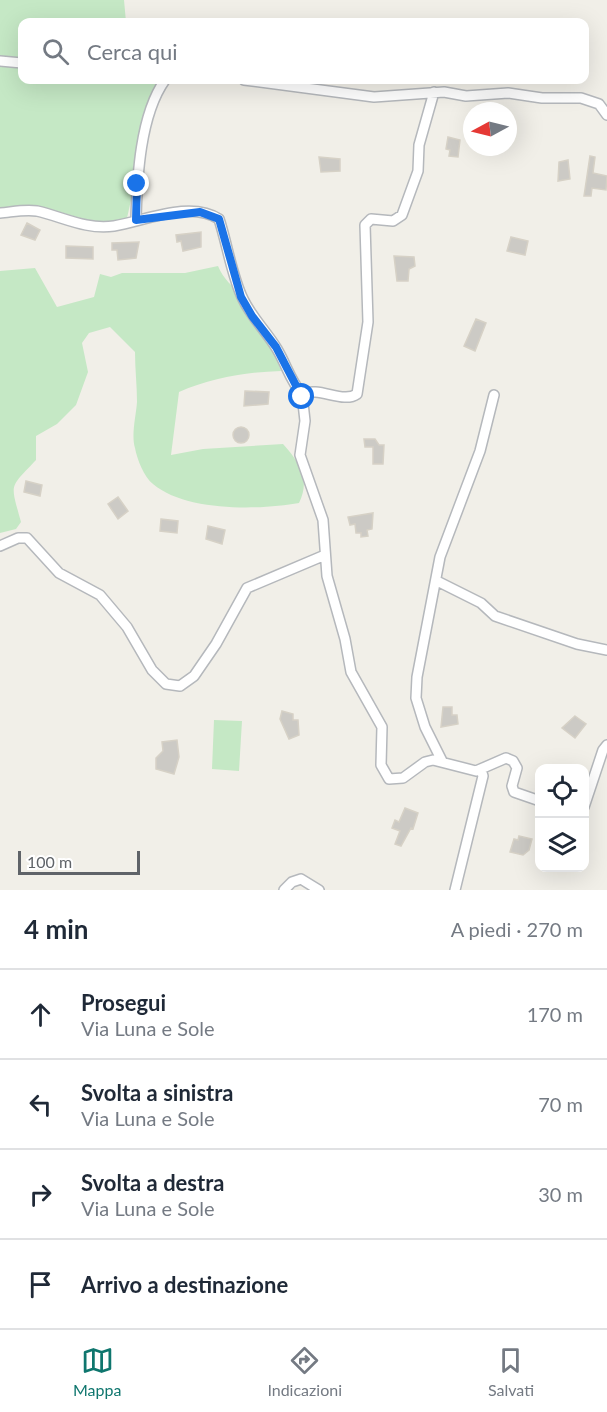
<!DOCTYPE html>
<html lang="it">
<head>
<meta charset="utf-8">
<style>
	body { margin:0; font-family:Lato,sans-serif; background:#f2f2f3; color:#1f2937 }
	.controls { position:absolute; right:18px; bottom:18px; display:grid; overflow:hidden; border-radius:12px; box-shadow:0 6px 24px #0002 }
	.controls button { width:54px; height:54px; display:grid; place-items:center; padding:0; border:0; border-bottom:2px solid #e0e1e3; background:#fff; color:#1f2937; font:30px sans-serif }
	.compass { position:absolute; left:463px; top:102px; width:54px; height:54px; border-radius:50%; background:#fff; box-shadow:0 6px 24px #0002; rotate:263deg }
	.scale { position:absolute; left:18px; bottom:15px; width:122px; box-sizing:border-box; padding-left:6px; border:3px solid #5f6368; border-top:0; font-size:16px; line-height:21px; white-space:nowrap; color:#5f6368; -webkit-text-stroke:4px #fff; paint-order:stroke }
	.stop { position:absolute; width:18px; height:18px; margin:-14px; border:4px solid #1a73e8; border-radius:50%; background:#fff }
	.stop.end { background:#1a73e8; border-color:#fff; box-shadow:0 2px 6px #0008 }
	.list { margin:0; padding:0; list-style:none }
	h2 { display:flex; justify-content:space-between; align-items:center; height:78px; margin:0; padding:0 24px; font-size:26px }
	h2 small { font-size:20px; font-weight:400; color:#747a83 }
	.list li { display:grid; grid-template-columns:39px 1fr auto; gap:18px; align-items:center; box-sizing:border-box; height:90px; padding:0 24px; border-top:2px solid #e0e1e3 }
	.list b { display:block; font-size:22px; white-space:nowrap }
	.list p { margin:0; font-size:20px; white-space:nowrap; color:#747a83 }
	.list em { font-size:20px; font-style:normal; color:#747a83 }
	.icon { flex:none; width:33px; height:33px; fill:none; stroke:currentColor; stroke-width:2; stroke-linecap:round; stroke-linejoin:round }
	.map { position:relative; flex:none; width:607px; height:890px; overflow:hidden }
	.search { position:absolute; background:#fff; box-shadow:0 6px 24px #0002; left:18px; right:18px; top:18px; height:66px; display:flex; align-items:center; gap:15px; box-sizing:border-box; padding:0 21px; border-radius:12px; color:#747a83; font-size:22px }
	.sheet { height:438px; background:#fff }
	nav { display:flex; justify-content:space-around; align-items:center; box-sizing:border-box; height:84px; border-top:2px solid #e0e1e3; background:#fff; font-size:16px; color:#747a83 }
	nav a { display:grid; justify-items:center; gap:3px }
	nav .on { color:#0f766e }
	.map>svg:first-child { display:block }
</style>
</head>
<body>
<div class="map">
<svg width="607" height="890" viewBox="0 0 607 890">
	<rect width="100%" height="100%" fill="#f1efe8"/>
	<path fill="#c5e8c5" d="M0,0H124L126,22H22V60L0,58Z
		M0,66L22,68V80H158L127,218C92,228 76,214 43,208C29,205 14,206 0,208Z
		M218,266C223,279 233,286 241,296C259,319 272,343 281,371C245,372 212,378 179,392L171,455L203,449L283,444C299,462 311,479 299,503C260,510 186,512 153,484C144,477 137,459 135,448C131,435 136,416 137,402C137,386 135,369 135,352L110,327L89,333L82,343L88,372L76,405L57,424L36,436V460C9,489 10,482 21,522L16,529L0,533V271L35,268L57,307L94,297L100,274L111,277L122,273H185Z
		M214,720L242,721L239,771L212,769Z"/>
	<path fill="#cccac5" stroke="#d6d1c6" stroke-width="1.5" d="M448,137L460,140L458,157L449,156L450,150L446,149Z
		M590,156L595,157L593,173L607,176L606,190L592,188L591,196H584Z
		M319,157L340,159V171L321,172Z
		M568,160L570,179L558,181L559,162Z
		M27,223L40,230L35,240L21,235Z
		M201,232V247L183,251L181,241L177,242L176,235Z
		M511,237L528,241L525,255L507,251Z
		M139,242L136,258L118,260L117,250H112V243Z
		M66,246L93,247V259L66,258Z
		M394,256L414,257L415,266L409,269L408,281H397Z
		M476,319L486,323L475,351L464,346Z
		M245,391L269,392L268,404L244,406Z
		M233 435a8 8 0 1 1 16 0a8 8 0 1 1-16 0Z
		M364,439H375L379,445H384L383,464H373V447H365Z
		M26,481L42,485L40,496L24,492Z
		M118,497L128,511L118,519L108,504Z
		M373,513L372,529L367,530L368,536L361,537V533H356L355,524L350,525L348,517Z
		M161,519L178,521L177,533L160,531Z
		M208,526L225,530L222,544L206,539Z
		M443,707H452V715H457L458,724L441,727Z
		M282,711L293,714V720H298L299,735L289,739L280,719Z
		M575,716L586,724L575,738L562,728Z
		M177,740L179,757L174,774L156,769V758L163,751L162,742Z
		M405,808L418,813L413,829L411,828L401,846L395,844L400,831L392,828L395,820L399,822Z
		M519,836L532,839L529,850L523,855L510,852L514,839L518,840Z"/>
	<g fill="none" stroke-linecap="round" stroke-linejoin="round">
		<g stroke="#b5b8bc" stroke-width="12">
			<path id="minor" d="M0,61L22,63
				M244,80L374,97L444,92L466,96L508,93L542,98H581L599,104L607,115
				M434,92L419,145L418,171L402,215L393,221L371,219L365,225L368,322L357,394C343,404 319,386 302,394L305,421L300,455L323,520L327,576L345,639L351,672L382,727L381,765L389,779L403,778L425,762L433,760L476,771L506,758L513,761L517,768L512,786L514,792L540,801
				M0,213C12,212 25,209 37,211C63,217 86,230 114,226C145,221 190,200 219,219C227,243 232,277 243,299C252,318 267,332 277,349C286,364 291,382 302,394
				M136,220C137,178 140,115 165,80
				M0,546L18,538H27L59,573L100,595L127,627L152,670L166,684L180,686L194,676L216,644L247,588L325,555
				M437,581L481,603L495,616L577,644L607,650
				M442,761L425,727L416,698L417,677L440,557L480,451L494,395
				M584,807L603,750L607,745
				M284,890L292,882L301,879L319,890
				M455,890L483,776L481,770"/>
		</g>
		<use href="#minor" stroke="#fff" stroke-width="9"/>
	</g>
	<g fill="none" stroke-linecap="round" stroke-linejoin="round">
		<path stroke="#1a73e8" stroke-width="8" d="M137,184L136,220L200,212L219,219L241,297L252,316L276,347L302,397"/>
	</g>
</svg>
<div class="controls">
<button><svg class="icon" aria-label="locate" viewBox="0 0 24 24"><circle cx="12" cy="12" r="6"/><path d="M12 2v4M12 18v4M2 12h4M18 12h4"/></svg></button>
<button><svg class="icon" aria-label="layers" viewBox="0 0 24 24"><path d="M12 4l9 5-9 5-9-5zM3 14l9 5 9-5"/></svg></button>
</div>
<svg class="compass" viewBox="-18 -18 36 36"><path d="M0-13l5 13h-10z" fill="#e53935"/><path d="M0 13l5-13h-10z" fill="#747a83"/></svg>
<div class="scale">100 m</div>
<div class="stop" style="left:302px;top:397px"></div>
<div class="stop end" style="left:137px;top:184px"></div>
<div class="search"><svg class="icon" aria-label="search" viewBox="0 0 24 24"><circle cx="10" cy="10" r="6"/><path d="M15 15l6 6"/></svg>Cerca qui</div>
</div>
<section class="sheet">
<h2>4 min<small>A piedi · 270 m</small></h2>
<ul class="list">
<li><svg class="icon" aria-label="ahead" viewBox="0 0 24 24"><path d="M12 20V5M6 11l6-6 6 6"/></svg><div><b>Prosegui</b><p>Via Luna e Sole</p></div><em>170 m</em></li>
<li><svg class="icon" aria-label="left" viewBox="0 0 24 24"><path d="M17 20v-9H6M10 6l-5 5 5 5"/></svg><div><b>Svolta a sinistra</b><p>Via Luna e Sole</p></div><em>70 m</em></li>
<li><svg class="icon" aria-label="right" viewBox="0 0 24 24"><path d="M7 20v-9h11M14 6l5 5-5 5"/></svg><div><b>Svolta a destra</b><p>Via Luna e Sole</p></div><em>30 m</em></li>
<li><svg class="icon" aria-label="arrive" viewBox="0 0 24 24"><path d="M6 21V4h12l-3 4 3 4H6"/></svg><div><b>Arrivo a destinazione</b></div></li>
</ul>
</section>
<nav>
<a class="on"><svg class="icon" aria-label="map" viewBox="0 0 24 24"><path d="M3 6l6-2 6 2 6-2v14l-6 2-6-2-6 2zM9 4v14M15 6v14"/></svg>Mappa</a>
<a><svg class="icon" aria-label="directions" viewBox="0 0 24 24"><path d="M12 3l9 9-9 9-9-9zM9 14v-3h6M13 9l2 2-2 2"/></svg>Indicazioni</a>
<a><svg class="icon" aria-label="saved" viewBox="0 0 24 24"><path d="M7 4h10v16l-5-4-5 4z"/></svg>Salvati</a>
</nav>
</body>
</html>
